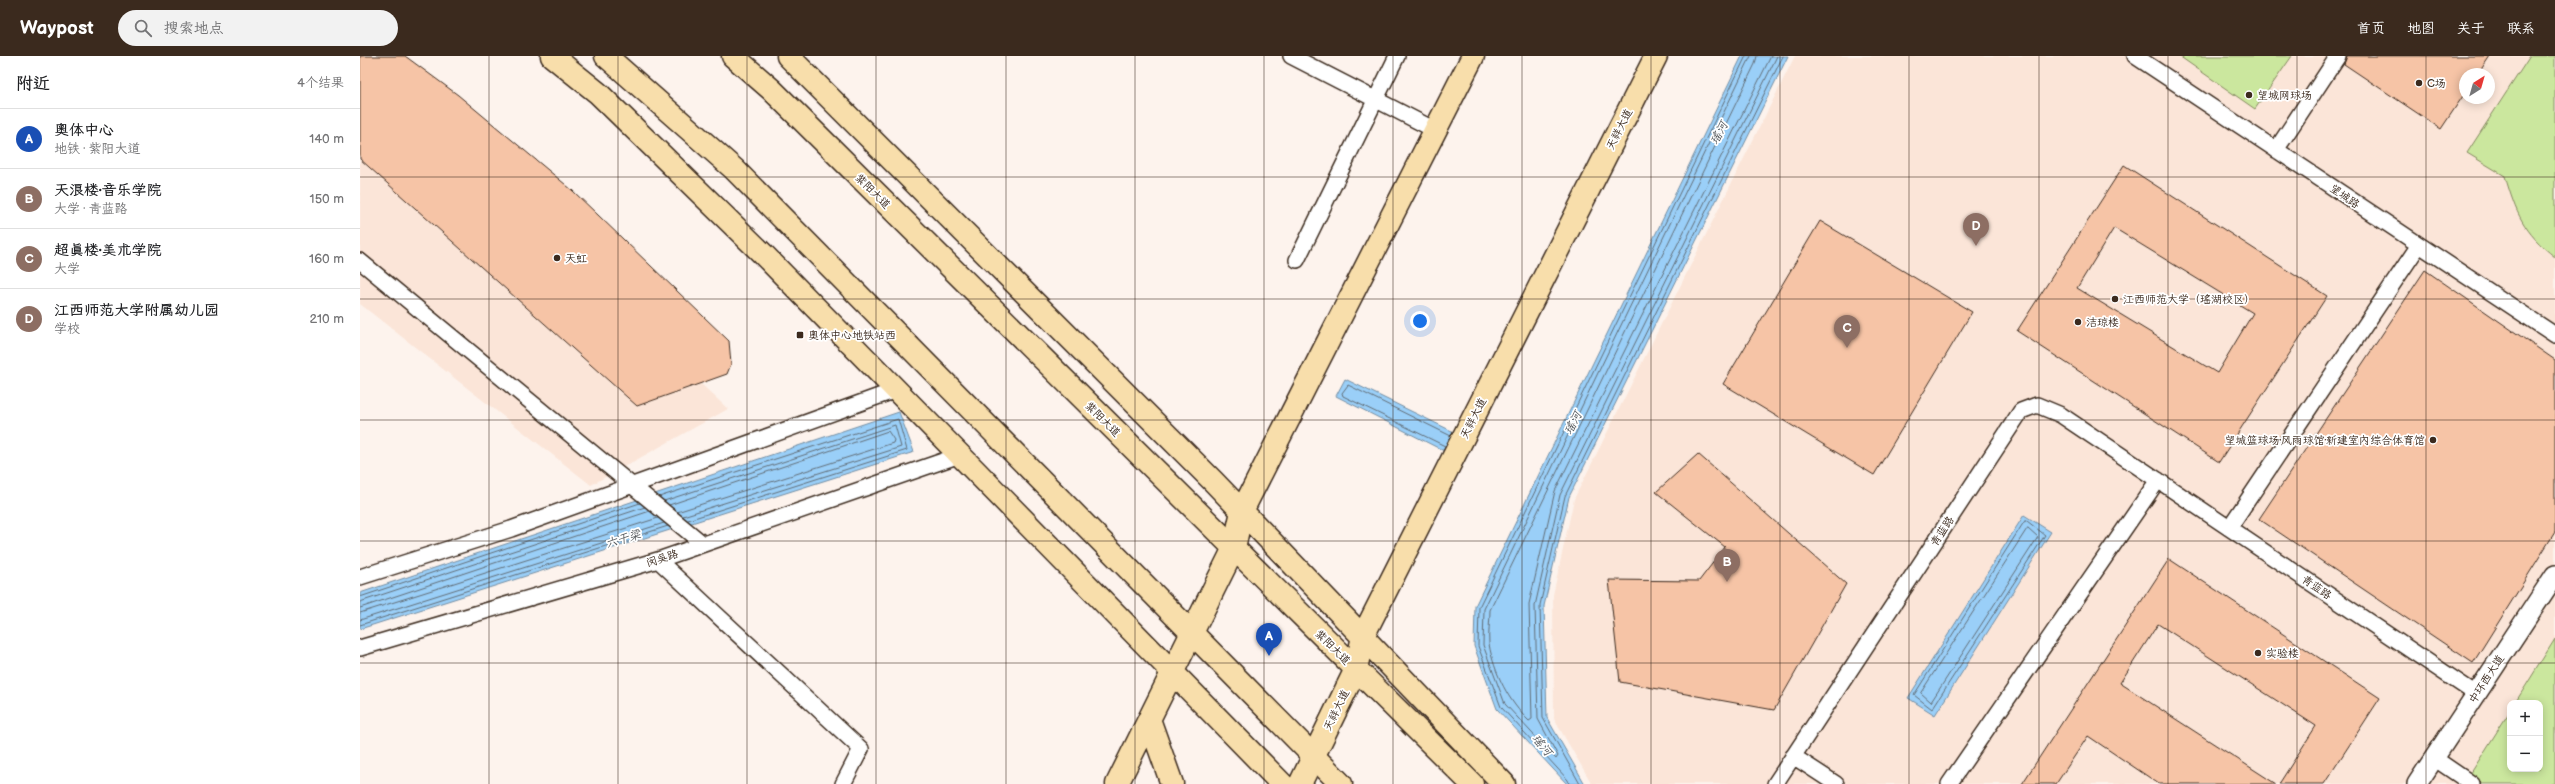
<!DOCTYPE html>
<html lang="zh">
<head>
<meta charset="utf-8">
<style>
	body { margin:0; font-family:"Balsamiq Sans","LXGW WenKai TC",sans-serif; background:#f2f2f2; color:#202124 }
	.controls { position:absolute; right:12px; bottom:12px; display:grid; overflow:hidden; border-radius:8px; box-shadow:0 2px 10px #0003 }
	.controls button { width:36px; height:36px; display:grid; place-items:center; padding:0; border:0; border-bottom:1px solid #e0e0e0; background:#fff; color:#202124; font:20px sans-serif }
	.compass { position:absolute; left:2099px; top:12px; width:36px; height:36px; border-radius:50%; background:#fff; box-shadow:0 2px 10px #0003; rotate:37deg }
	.you { position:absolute; left:1060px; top:265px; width:14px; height:14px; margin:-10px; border:3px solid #fff; border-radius:50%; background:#1a73e8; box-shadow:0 0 0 6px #1a73e833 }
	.badge { display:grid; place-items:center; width:26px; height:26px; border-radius:50%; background:#3b2a1e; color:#fff; font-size:13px; font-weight:700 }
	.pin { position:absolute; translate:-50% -33px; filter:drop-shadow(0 1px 2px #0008) }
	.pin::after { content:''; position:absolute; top:21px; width:14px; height:12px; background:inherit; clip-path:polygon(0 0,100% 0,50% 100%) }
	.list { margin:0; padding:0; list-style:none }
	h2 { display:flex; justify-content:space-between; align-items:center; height:52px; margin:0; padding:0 16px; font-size:17px }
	h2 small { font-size:13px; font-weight:400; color:#757577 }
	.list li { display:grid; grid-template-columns:26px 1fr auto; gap:12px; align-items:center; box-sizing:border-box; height:60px; padding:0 16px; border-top:1px solid #e0e0e0 }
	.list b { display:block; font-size:15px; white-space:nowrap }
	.list p { margin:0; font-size:13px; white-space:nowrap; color:#757577 }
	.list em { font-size:13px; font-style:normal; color:#757577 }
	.icon { flex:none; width:22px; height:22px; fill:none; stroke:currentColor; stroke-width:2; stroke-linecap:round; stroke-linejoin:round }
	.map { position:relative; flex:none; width:2195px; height:728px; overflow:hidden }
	header { display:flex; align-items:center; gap:24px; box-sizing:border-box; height:56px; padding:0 20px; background:#3b2a1e; color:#fff }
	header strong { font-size:19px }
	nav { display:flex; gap:22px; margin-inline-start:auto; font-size:14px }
	.search { width:280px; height:36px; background:#f2f2f2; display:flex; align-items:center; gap:10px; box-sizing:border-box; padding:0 14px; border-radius:22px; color:#757577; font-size:15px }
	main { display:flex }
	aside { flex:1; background:#fff }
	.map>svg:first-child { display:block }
</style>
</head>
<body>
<header>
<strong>Waypost</strong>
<div class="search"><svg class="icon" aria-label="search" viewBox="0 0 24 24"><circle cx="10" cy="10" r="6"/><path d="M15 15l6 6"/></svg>搜索地点</div>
<nav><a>首页</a><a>地图</a><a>关于</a><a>联系</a></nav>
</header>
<main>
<aside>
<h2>附近<small>4个结果</small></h2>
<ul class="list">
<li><span class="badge" style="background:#1a4fb4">A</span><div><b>奥体中心</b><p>地铁 · 紫阳大道</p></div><em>140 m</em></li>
<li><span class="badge" style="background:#8d6e63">B</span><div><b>天浪楼·音乐学院</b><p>大学 · 青蓝路</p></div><em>150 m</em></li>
<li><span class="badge" style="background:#8d6e63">C</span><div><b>超真楼·美术学院</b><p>大学</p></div><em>160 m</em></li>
<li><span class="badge" style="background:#8d6e63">D</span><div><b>江西师范大学附属幼儿园</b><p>学校</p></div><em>210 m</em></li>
</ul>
</aside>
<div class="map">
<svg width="2195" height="728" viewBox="0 0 2195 728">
	<rect width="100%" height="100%" fill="#fdf3ed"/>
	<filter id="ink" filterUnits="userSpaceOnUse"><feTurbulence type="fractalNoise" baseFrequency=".025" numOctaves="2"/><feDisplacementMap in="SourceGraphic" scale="8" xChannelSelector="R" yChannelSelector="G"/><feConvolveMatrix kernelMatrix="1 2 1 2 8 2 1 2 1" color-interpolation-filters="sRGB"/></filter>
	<g filter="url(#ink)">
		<path fill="#fbe5d8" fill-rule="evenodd" d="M1435,0H2195V728H1232L1194,663L1193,539L1214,443ZM2105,18H2129V42H2105ZM2150,647H2180V713H2150Z
			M4,15L368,353L231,429L0,248V18Z"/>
		<path fill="#cbe79e" stroke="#83885e" d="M1819,0H1932L1895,53Z
			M2170,0H2195V201C2163,176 2156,157 2145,120L2107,97Z
			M2195,583V728H2104L2150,655V713H2180V647H2155Z"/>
		<path fill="#9acff8" stroke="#748da1" d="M1382,0H1428L1209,441L1184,550L1187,662L1225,728H1207L1137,653L1114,590L1115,550Z
			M985,323L1098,378L1088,397L976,340Z
			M539,356L554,396L0,573V537Z
			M1664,459L1691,476L1575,659L1548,642Z"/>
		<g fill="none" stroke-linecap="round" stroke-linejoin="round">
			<path stroke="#616c75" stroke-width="1" d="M1391,0L1124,553L1123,589L1145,648L1196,703L1198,700L1178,663L1175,550L1200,439L1417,0
				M1397,0L1395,8L1130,554C1130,565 1128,578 1129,588C1134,617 1149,646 1169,665L1172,663L1169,548L1195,435L1411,0
				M1085,390L983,340L982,337L988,329L1091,380
				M299,441L538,363L547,394L328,464
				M304,445L535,369L541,391L323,460
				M309,449L528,375L534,384L533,387L317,456
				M1667,465L1685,479L1572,653L1554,639L1664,466Z
				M1668,472L1678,481L1571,646L1561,637Z
				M0,541L280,447
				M0,546L285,451
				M0,552L290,455
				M0,557L298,462
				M0,564L304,467
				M0,569L308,470
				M1209,728L1208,724L1141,651L1118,590L1119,551L1386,0
				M1220,728L1183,662L1180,549L1205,440L1423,0"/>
		</g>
		<path fill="#f6c4a6" stroke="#3b2a1e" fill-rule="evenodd" d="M0,0H45L98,39L212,134L369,285L371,308L367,318L277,350L0,103Z
			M1987,0H2130L2118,18H2105V37L2081,73L1984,8Z
			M1764,109L1967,240L1859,406L1657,275ZM1754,172L1893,257L1857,317L1717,232Z
			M1460,165L1612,256L1514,419L1363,328Z
			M2065,214L2195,304V476L2113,607L1899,463Z
			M1338,398L1486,528L1414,654L1260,626L1249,524L1339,525L1365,491L1296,436Z
			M1809,503L2020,642L1964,728H1919L1956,670L1798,568L1760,627L1916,728H1799L1728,680L1696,728H1662Z"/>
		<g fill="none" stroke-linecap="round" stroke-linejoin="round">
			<g stroke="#3b2a1e" stroke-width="18">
				<path id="minor" d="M931,0L1075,74
					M1775,0L2195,279
					M1916,94L1978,0
					M937,204L1037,0
					M0,205L343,488
					M1869,472L2059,189
					M298,504L501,693L483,728
					M0,521L151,473L536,334
					M0,592L298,504L600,399
					M1433,700L1476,728
					M2074,702L2112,728
					M1415,728L1661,355L1677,349L1701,359L2116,638
					M1589,728L1798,424"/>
			</g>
			<g stroke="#3b2a1e" stroke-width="22">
				<path id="tertiary" d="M2057,728L2195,519"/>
			</g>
			<g stroke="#3b2a1e" stroke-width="25">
				<path id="primary" d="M192,0L238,37L403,198L922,728
					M428,0L853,425L1144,728
					M790,666L812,728
					M757,728L874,492L882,455L1113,0
					M940,728L996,613L1003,580L1296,0"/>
			</g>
			<g stroke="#3b2a1e" stroke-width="25">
				<path id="trunk" d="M246,0L374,113L981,728
					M373,0L412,34L1112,728"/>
			</g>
			<use href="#minor" stroke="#fff" stroke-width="15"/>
			<use href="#tertiary" stroke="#fff" stroke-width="19"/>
			<use href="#primary" stroke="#f8deab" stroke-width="22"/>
			<use href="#trunk" stroke="#f8deab" stroke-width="22"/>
		</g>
	</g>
	<path fill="none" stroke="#3b2a1e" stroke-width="1" stroke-opacity="0.55" d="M129,0V728M258,0V728M387,0V728M516,0V728M646,0V728M775,0V728M904,0V728M1033,0V728M1162,0V728M1291,0V728M1420,0V728M1549,0V728M1679,0V728M1808,0V728M1937,0V728M2066,0V728M0,121H2195M0,243H2195M0,364H2195M0,485H2195M0,607H2195"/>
	<g fill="#3b2a1e" stroke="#fff" stroke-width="1.5">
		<circle cx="2059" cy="27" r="4"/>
		<circle cx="1889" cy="39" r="4"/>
		<circle cx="197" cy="202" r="4"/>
		<circle cx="1755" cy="243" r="4"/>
		<circle cx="1718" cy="266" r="4"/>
		<rect x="436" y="275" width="8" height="8" rx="2"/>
		<circle cx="2073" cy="384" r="4"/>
		<circle cx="1898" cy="597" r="4"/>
	</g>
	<g text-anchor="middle" stroke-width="3.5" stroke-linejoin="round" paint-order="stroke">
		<g font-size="11" fill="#3b2a1e" stroke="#fff" text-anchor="start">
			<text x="2067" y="31">C场</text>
			<text x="1897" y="43">望城网球场</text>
			<text x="205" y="206">天虹</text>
			<text x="1763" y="247">江西师范大学（瑶湖校区）</text>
			<text x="1726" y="270">洁琼楼</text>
			<text x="448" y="283">奥体中心地铁站西</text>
			<text x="2065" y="388" text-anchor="end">望城篮球场·风雨球馆·新建室内综合体育馆</text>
			<text x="1906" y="601">实验楼</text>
		</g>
		<g font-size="11" fill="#3b2a1e" stroke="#fff">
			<text transform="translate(1259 73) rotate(-63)" y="4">天祥大道</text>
			<text transform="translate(513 135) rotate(45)" y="4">紫阳大道</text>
			<text transform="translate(1985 140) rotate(34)" y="4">望城路</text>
			<text transform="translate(1113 362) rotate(-63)" y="4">天祥大道</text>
			<text transform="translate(743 363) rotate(45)" y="4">紫阳大道</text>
			<text transform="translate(1582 475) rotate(-57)" y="4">青蓝路</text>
			<text transform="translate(302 502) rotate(-18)" y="4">闵吴路</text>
			<text transform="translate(1957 531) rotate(34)" y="4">青蓝路</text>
			<text transform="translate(973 591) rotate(45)" y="4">紫阳大道</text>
			<text transform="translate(2126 623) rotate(-57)" y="4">中环西大道</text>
			<text transform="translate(976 654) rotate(-64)" y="4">天祥大道</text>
		</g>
		<g font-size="12" font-style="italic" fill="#585c5f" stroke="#fff">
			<text transform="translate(1359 77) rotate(-63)" y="4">瑶河</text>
			<text transform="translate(1213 367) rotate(-63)" y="4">瑶河</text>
			<text transform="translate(263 483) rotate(-17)" y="4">六干梁</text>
			<text transform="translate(1182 689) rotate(50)" y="4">瑶河</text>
		</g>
	</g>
</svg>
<div class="controls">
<button>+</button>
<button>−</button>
</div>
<svg class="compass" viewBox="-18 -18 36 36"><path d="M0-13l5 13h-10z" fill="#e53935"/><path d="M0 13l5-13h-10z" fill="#757577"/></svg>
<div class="you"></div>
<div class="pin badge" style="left:909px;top:600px;background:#1a4fb4">A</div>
<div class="pin badge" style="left:1367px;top:526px;background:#8d6e63">B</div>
<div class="pin badge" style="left:1487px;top:292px;background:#8d6e63">C</div>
<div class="pin badge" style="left:1616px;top:190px;background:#8d6e63">D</div>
</div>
</main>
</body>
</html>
